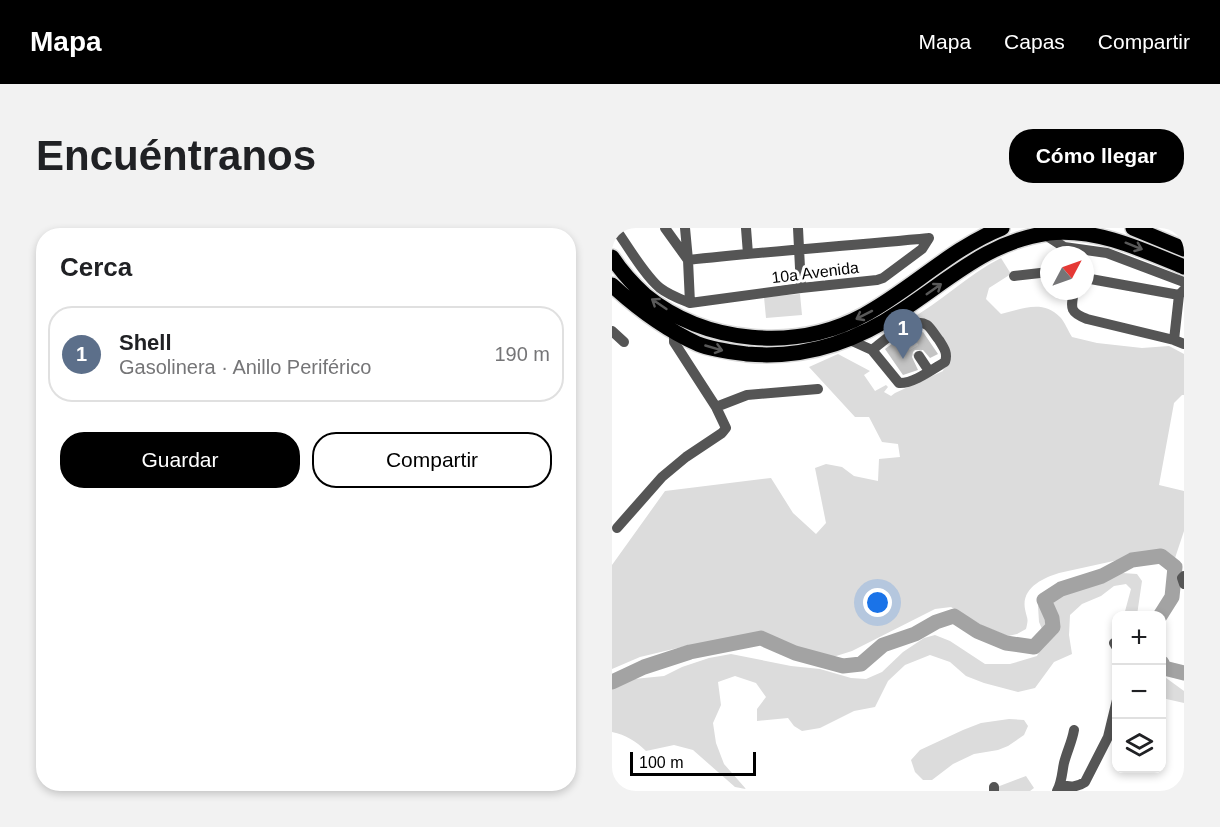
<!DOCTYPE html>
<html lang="es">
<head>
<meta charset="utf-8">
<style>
	body { margin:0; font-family:Helvetica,sans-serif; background:#f2f2f2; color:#202124 }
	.controls { position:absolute; right:18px; bottom:18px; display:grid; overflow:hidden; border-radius:12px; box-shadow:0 3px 9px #0003 }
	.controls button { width:54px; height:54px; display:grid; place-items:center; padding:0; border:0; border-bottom:2px solid #e0e0e0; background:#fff; color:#202124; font:30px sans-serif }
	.compass { position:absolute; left:428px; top:18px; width:54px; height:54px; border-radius:50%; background:#fff; box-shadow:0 3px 9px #0003; rotate:49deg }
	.scale { position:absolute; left:18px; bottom:15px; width:126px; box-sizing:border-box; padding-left:6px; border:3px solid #000; border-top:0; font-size:16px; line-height:21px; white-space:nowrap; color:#000; -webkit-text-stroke:4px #fff; paint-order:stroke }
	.you { position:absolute; left:266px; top:375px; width:21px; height:21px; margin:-15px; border:4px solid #fff; border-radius:50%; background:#1a73e8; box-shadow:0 0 0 9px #1a73e833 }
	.badge { display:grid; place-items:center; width:39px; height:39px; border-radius:50%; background:#000; color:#fff; font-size:20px; font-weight:700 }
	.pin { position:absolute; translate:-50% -50px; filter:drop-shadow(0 2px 3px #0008) }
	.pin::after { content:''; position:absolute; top:32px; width:21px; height:18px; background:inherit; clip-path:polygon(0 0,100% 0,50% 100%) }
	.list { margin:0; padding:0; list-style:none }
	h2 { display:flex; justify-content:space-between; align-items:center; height:78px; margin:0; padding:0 24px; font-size:26px }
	h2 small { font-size:20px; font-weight:400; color:#757577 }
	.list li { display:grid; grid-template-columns:39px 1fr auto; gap:18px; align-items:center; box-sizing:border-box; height:96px; margin:0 12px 12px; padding:0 12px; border:2px solid #e0e0e0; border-radius:24px }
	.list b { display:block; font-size:22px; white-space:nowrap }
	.list p { margin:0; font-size:20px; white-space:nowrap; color:#757577 }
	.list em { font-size:20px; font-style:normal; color:#757577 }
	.actions { display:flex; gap:12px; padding:18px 24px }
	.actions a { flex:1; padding:14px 0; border:2px solid #000; border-radius:24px; text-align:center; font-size:21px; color:#000 }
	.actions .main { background:#000; color:#fff }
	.icon { flex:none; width:33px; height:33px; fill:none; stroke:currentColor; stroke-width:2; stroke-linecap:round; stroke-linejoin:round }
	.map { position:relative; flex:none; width:572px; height:563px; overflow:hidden; border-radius:24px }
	header { display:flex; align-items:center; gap:36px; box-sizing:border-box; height:84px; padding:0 30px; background:#000; color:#fff }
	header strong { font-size:28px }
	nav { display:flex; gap:33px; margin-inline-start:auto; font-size:21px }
	.intro { display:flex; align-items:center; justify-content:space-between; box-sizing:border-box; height:144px; padding:0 36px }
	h1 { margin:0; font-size:42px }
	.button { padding:15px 27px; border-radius:24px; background:#000; color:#fff; font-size:21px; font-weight:700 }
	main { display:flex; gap:36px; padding:0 36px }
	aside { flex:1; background:#fff; border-radius:24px; box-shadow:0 3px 9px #0003 }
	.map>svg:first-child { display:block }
</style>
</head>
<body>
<header>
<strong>Mapa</strong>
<nav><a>Mapa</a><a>Capas</a><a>Compartir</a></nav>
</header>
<div class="intro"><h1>Encuéntranos</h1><a class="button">Cómo llegar</a></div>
<main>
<aside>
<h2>Cerca<small></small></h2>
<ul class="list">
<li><span class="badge" style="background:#5c6f8a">1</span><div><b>Shell</b><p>Gasolinera · Anillo Periférico</p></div><em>190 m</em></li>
</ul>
<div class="actions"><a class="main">Guardar</a><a>Compartir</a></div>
</aside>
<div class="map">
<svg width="572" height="563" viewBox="0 0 572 563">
	<rect width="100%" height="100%" fill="#fff"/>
	<path fill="#dcdcdc" d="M389,30L399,46L377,60L374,71L389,86C409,81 431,71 448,89C453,94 456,103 460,109L485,115L530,120L557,118L572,126V167H570L562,175L547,257L572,263V303L560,339L553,329L538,325L447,345C431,350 409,360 413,381C415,392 417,389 414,401L405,406L396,408L371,398L339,379L323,381L240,423L221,429L202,430L159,409H137L74,418L28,429L0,441V337L53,263L159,250L181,285L204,306L214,295L203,240L214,236L230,239L242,248L266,253L267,231L288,229L286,216L270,214L257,189H243L197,139L226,126L258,143L252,147L263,163L274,157L276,159L272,164L279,168L283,165L331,143L335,128L312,95L295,93C328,75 355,47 389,30Z
		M188,66L190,87L154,90L152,69Z
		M510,345L525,346L530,353L525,387H512L519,361L514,356L502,358L489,368L470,376L458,387L457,407L460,426L442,434L423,460L406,464L372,455L354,448L338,434L318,427L293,437L276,453L263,479L242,483L208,500L190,503L182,498L176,490L145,493V481L154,469L144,455L123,448L106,454L109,477L101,495L104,515L112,536L134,561L123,559L81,522L62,517L34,523C24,513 14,507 0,504V459L22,451L52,448L70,439L97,430L119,426L179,438L208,441L239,450L254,451L270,444L291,424L312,410L323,407L338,413L373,436H398L425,428L434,410L427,394L426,378L439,364L451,358Z
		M550,447L572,463V475L550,470Z
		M397,491L412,492L416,498L412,507L396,518L386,522L362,526L341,536L320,552H311L303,544L299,532L308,522L351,502L369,495Z
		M414,548L422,560L418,563H384L385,559Z"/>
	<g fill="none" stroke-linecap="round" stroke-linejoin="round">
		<path stroke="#a3a3a3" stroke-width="15" d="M550,435L552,440L572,445
			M0,454L32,439L78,424L149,410L183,425L231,438L249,436L271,417L303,406L324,394L342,388L365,403L394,415L422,419L441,399L440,390L432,372L449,361L490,348L520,332L549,328L563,339L560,369L548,388"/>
	</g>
	<path fill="#c4c4c4" d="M311,104L326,126L318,130L311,122H303L301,124L300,129L306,142L291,147L273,121L285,112L287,116L290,115L293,118H300L304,115V107Z"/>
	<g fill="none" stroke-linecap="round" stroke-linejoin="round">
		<path stroke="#d9d9d9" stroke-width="10" stroke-dasharray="10 5" stroke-linecap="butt" d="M297,111L307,128"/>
		<g stroke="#dbdbdb" stroke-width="18">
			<path id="highway" d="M521,0L572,21
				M0,29C9,43 21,56 33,67C93,116 184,124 252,87C300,61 338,21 390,0
				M0,57C26,81 53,101 86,116C101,122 119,124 135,126C191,131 243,114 289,83C338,51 377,13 437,5C484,0 529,21 572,39"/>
		</g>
		<path stroke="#555" stroke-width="10" d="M3,0C15,17 33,48 48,60C57,67 68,71 78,75
			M53,0L76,32C156,23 237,18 317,10
			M73,0L76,32L78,75
			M134,0L136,26
			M186,0L189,60
			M432,6L452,19L495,25L572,54
			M402,48L437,44
			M473,50L567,67L572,62
			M462,63C459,80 457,84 475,91L562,112L572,116
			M78,75L189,60L265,52L271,50L310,21L317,10
			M291,99L297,111
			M0,103L12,114
			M238,112L260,122L287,155C301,156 321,141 333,134C336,125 332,120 327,112C323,107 319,100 315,97C299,87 272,113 260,122
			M562,112L567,67
			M307,128L317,143
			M104,179L135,167L206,161
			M5,300L50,249L74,229L110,205L114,200L104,179L62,114V104
			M572,348L570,350L572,356
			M502,415L505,420
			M448,557C458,559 464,560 473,554L496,509L505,472
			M382,563V559
			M445,563C450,554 450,544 452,535C455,523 460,514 462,502"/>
		<use href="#highway" stroke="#000" stroke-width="15"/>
	</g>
	<defs><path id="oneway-shaft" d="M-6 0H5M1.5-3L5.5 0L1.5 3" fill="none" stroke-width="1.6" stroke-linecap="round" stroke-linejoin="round" transform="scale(1.5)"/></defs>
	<g stroke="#595959">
		<use href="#oneway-shaft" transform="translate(522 18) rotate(22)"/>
		<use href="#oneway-shaft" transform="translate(322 61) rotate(-35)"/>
		<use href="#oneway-shaft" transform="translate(47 76) rotate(-146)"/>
		<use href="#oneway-shaft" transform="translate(252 87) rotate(153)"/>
		<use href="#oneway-shaft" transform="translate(102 120) rotate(16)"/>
	</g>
	<g text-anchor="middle" stroke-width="6" stroke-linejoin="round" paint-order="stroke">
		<g font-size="16" fill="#000" stroke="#fff">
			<text transform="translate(203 44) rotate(-7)" y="6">10a Avenida</text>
		</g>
	</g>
</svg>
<div class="controls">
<button>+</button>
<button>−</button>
<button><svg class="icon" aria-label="layers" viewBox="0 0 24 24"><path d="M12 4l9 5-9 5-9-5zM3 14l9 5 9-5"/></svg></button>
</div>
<svg class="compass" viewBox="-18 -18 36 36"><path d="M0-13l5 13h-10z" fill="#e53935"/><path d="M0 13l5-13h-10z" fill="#757577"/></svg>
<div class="scale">100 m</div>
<div class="you"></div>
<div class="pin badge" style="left:291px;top:131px;background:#5c6f8a">1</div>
</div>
</main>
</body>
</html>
